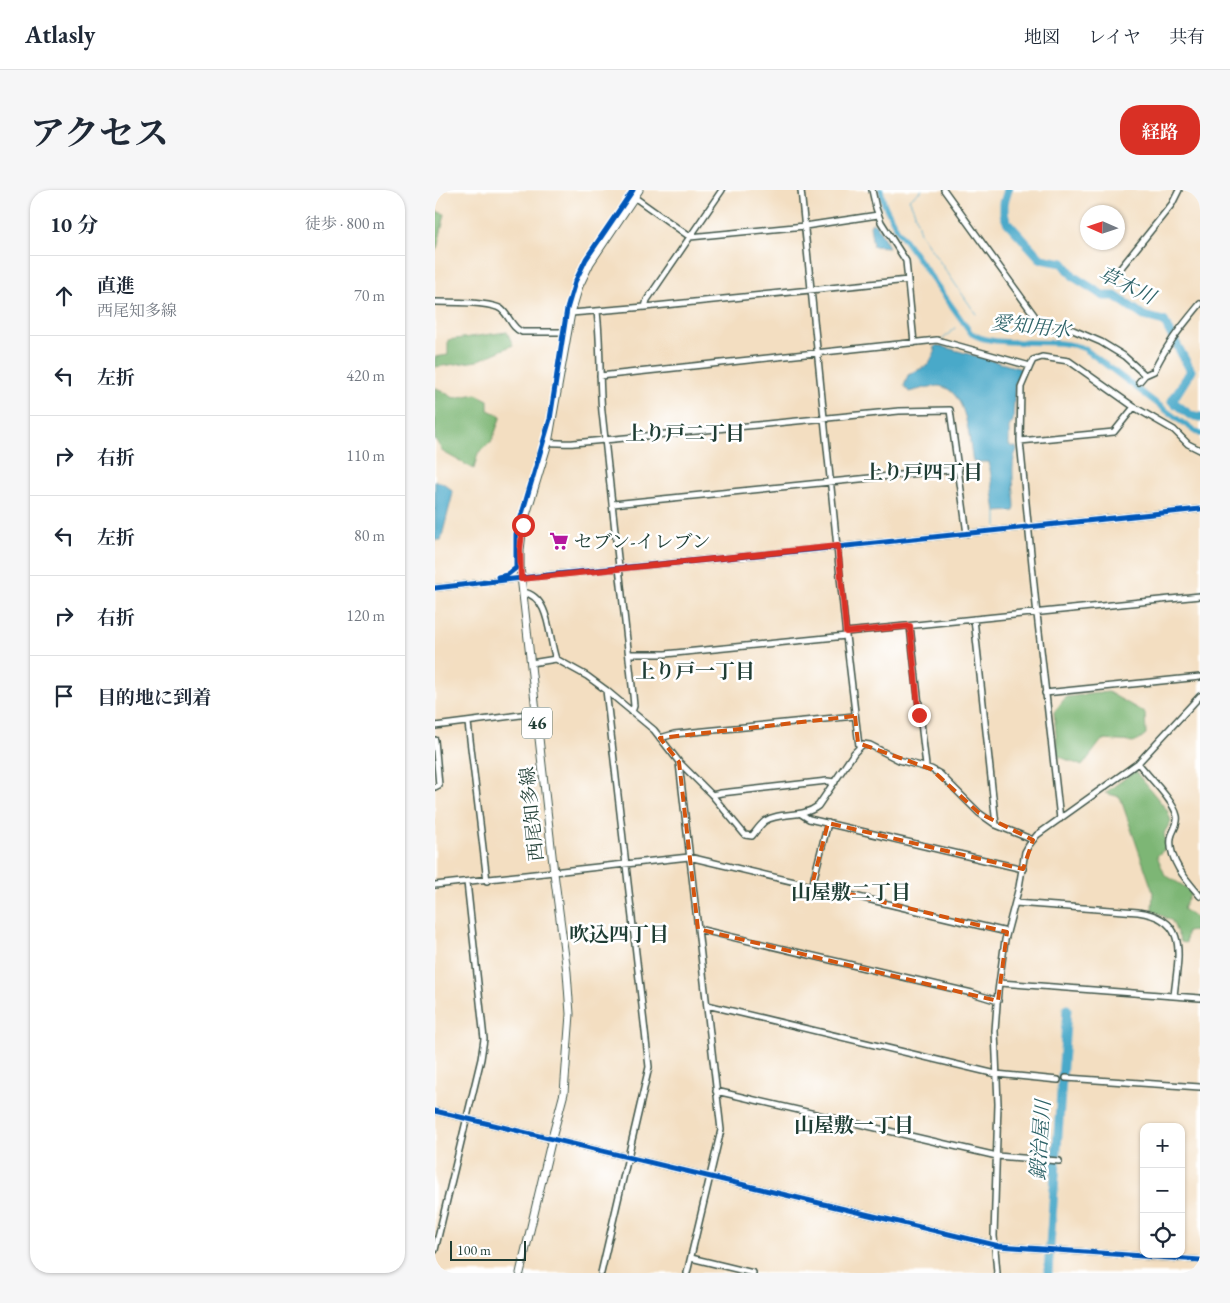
<!DOCTYPE html>
<html lang="ja">
<head>
<meta charset="utf-8">
<style>
	body { margin:0; font-family:"EB Garamond","Noto Serif JP",serif; background:#f6f6f7; color:#1f2937 }
	.controls { position:absolute; right:15px; bottom:15px; display:grid; overflow:hidden; border-radius:10px; box-shadow:0 1px 4px #0004 }
	.controls button { width:45px; height:45px; display:grid; place-items:center; padding:0; border:0; border-bottom:1px solid #e0e1e3; background:#fff; color:#1f2937; font:25px sans-serif }
	.compass { position:absolute; left:645px; top:15px; width:45px; height:45px; border-radius:50%; background:#fff; box-shadow:0 1px 4px #0004; rotate:273deg }
	.scale { position:absolute; left:15px; bottom:12px; width:76px; box-sizing:border-box; padding-left:5px; border:2px solid #1f3d34; border-top:0; font-size:14px; line-height:18px; white-space:nowrap; color:#1f3d34; -webkit-text-stroke:4px #fff; paint-order:stroke }
	.stop { position:absolute; width:15px; height:15px; margin:-11px; border:4px solid #d93025; border-radius:50%; background:#fff }
	.stop.end { background:#d93025; border-color:#fff; box-shadow:0 1px 5px #0008 }
	.list { margin:0; padding:0; list-style:none }
	h2 { display:flex; justify-content:space-between; align-items:center; height:65px; margin:0; padding:0 20px; font-size:21px }
	h2 small { font-size:16px; font-weight:400; color:#747a83 }
	.list li { display:grid; grid-template-columns:32px 1fr auto; gap:15px; align-items:center; box-sizing:border-box; height:80px; padding:0 20px; border-top:1px solid #e0e1e3 }
	.list b { display:block; font-size:19px; white-space:nowrap }
	.list p { margin:0; font-size:16px; white-space:nowrap; color:#747a83 }
	.list em { font-size:16px; font-style:normal; color:#747a83 }
	.icon { flex:none; width:28px; height:28px; fill:none; stroke:currentColor; stroke-width:2; stroke-linecap:round; stroke-linejoin:round }
	.map { position:relative; flex:none; width:765px; height:1083px; overflow:hidden; border-radius:20px }
	header { display:flex; align-items:center; gap:30px; box-sizing:border-box; height:70px; padding:0 25px; background:#fff; border-bottom:1px solid #e0e1e3 }
	header strong { font-size:24px }
	nav { display:flex; gap:28px; margin-inline-start:auto; font-size:18px }
	.intro { display:flex; align-items:center; justify-content:space-between; box-sizing:border-box; height:120px; padding:0 30px }
	h1 { margin:0; font-size:35px }
	.button { padding:12px 22px; border-radius:20px; background:#d93025; color:#fff; font-size:18px; font-weight:700 }
	main { display:flex; gap:30px; padding:0 30px }
	aside { flex:1; background:#fff; border-radius:20px; box-shadow:0 1px 4px #0004 }
	.map>svg:first-child { display:block }
</style>
</head>
<body>
<header>
<strong>Atlasly</strong>
<nav><a>地図</a><a>レイヤ</a><a>共有</a></nav>
</header>
<div class="intro"><h1>アクセス</h1><a class="button">経路</a></div>
<main>
<aside>
<h2>10 分<small>徒歩 · 800 m</small></h2>
<ul class="list">
<li><svg class="icon" aria-label="ahead" viewBox="0 0 24 24"><path d="M12 20V5M6 11l6-6 6 6"/></svg><div><b>直進</b><p>西尾知多線</p></div><em>70 m</em></li>
<li><svg class="icon" aria-label="left" viewBox="0 0 24 24"><path d="M17 20v-9H6M10 6l-5 5 5 5"/></svg><div><b>左折</b></div><em>420 m</em></li>
<li><svg class="icon" aria-label="right" viewBox="0 0 24 24"><path d="M7 20v-9h11M14 6l5 5-5 5"/></svg><div><b>右折</b></div><em>110 m</em></li>
<li><svg class="icon" aria-label="left" viewBox="0 0 24 24"><path d="M17 20v-9H6M10 6l-5 5 5 5"/></svg><div><b>左折</b></div><em>80 m</em></li>
<li><svg class="icon" aria-label="right" viewBox="0 0 24 24"><path d="M7 20v-9h11M14 6l5 5-5 5"/></svg><div><b>右折</b></div><em>120 m</em></li>
<li><svg class="icon" aria-label="arrive" viewBox="0 0 24 24"><path d="M6 21V4h12l-3 4 3 4H6"/></svg><div><b>目的地に到着</b></div></li>
</ul>
</aside>
<div class="map">
<svg width="765" height="1083" viewBox="0 0 765 1083">
	<rect width="100%" height="100%" fill="#fff"/>
	<filter id="ink" filterUnits="userSpaceOnUse"><feTurbulence type="fractalNoise" baseFrequency=".02" numOctaves="2"/><feDisplacementMap in="SourceGraphic" scale="10" xChannelSelector="R" yChannelSelector="G"/><feConvolveMatrix kernelMatrix="1 2 1 2 8 2 1 2 1" color-interpolation-filters="sRGB"/></filter>
	<filter id="wash" filterUnits="userSpaceOnUse"><feTurbulence type="fractalNoise" baseFrequency=".0096" numOctaves="4" result="noise"/><feDisplacementMap in="SourceGraphic" scale="20" xChannelSelector="R" yChannelSelector="G"/><feGaussianBlur stdDeviation="1.12" result="paint"/><feColorMatrix in="noise" values="0 0 0 0 0 0 0 0 0 0 0 0 0 0 0 0 0 1.4 0 .05"/><feComposite in="paint" operator="in"/></filter>
	<g filter="url(#wash)">
		<rect width="100%" height="100%" fill="#f3dec1"/>
		<path fill="#7db674" stroke="#4e7a54" d="M0,21L10,24L2,59L0,61Z
			M72,142L78,155L42,171L0,177V167L13,165V150Z
			M0,197L19,208L41,204L53,210V220L66,226L57,251L43,263L39,279L8,262L0,249Z
			M673,502L710,523L711,544L701,552L667,550L647,576L623,566L619,522L631,507Z
			M700,581L732,620L736,631L729,643L731,658L722,666L730,685L757,701L748,719L765,731V743L759,741L752,742L751,753L746,752L737,731L717,720L718,702L685,607L670,603Z"/>
		<path fill="#4aa9c9" stroke="#34737e" d="M437,33L441,34L454,57L438,56L435,36Z
			M502,155L587,179L580,194L578,231L574,237V255L577,257H581L582,260C574,272 580,304 580,318L579,321L561,322L554,272H538C534,251 533,200 504,196C495,196 483,200 474,202L469,196L473,185L493,175L501,160L498,158Z
			M0,291C8,292 14,296 18,303L6,350H0Z"/>
		<g fill="none" stroke-linecap="round" stroke-linejoin="round">
			<path stroke="#4aa9c9" stroke-width="1" d="M487,0L474,9L479,20L485,43L541,124
				M507,150L520,138
				M562,322V336"/>
			<path stroke="#4aa9c9" stroke-width="5.5" d="M446,0L449,14L462,39L536,143C559,160 619,145 650,159L745,231L765,244"/>
			<path stroke="#4aa9c9" stroke-width="9" d="M573,0L569,13V24L572,32L606,69L628,73L639,87L669,106H680L709,126L729,131L756,181L737,211L755,225L765,227
				M613,1083L632,819"/>
		</g>
	</g>
	<g filter="url(#ink)">
		<g fill="none" stroke-linecap="round" stroke-linejoin="round">
			<g stroke="#3f5549" stroke-width="8">
				<path id="minor" d="M366,0L411,446L424,556
					M437,0L441,18L446,32L471,71L479,153
					M509,0L602,129L638,140L666,152L689,166L710,185L719,181C731,155 747,136 765,114
					M199,7L255,47L370,36L443,25
					M685,79L737,14L744,0
					M0,112C13,112 57,112 66,119C75,126 76,138 87,142H133
					M210,117L212,110L287,0
					M162,122C166,155 164,189 167,222L198,505L199,516L197,522
					M136,123L210,117L473,90
					M595,176L586,197L585,251L601,415L625,629
					M165,186L502,150L595,176L598,170L607,167L634,171L699,217L739,240L753,254L765,260
					M704,192L710,185
					M585,251L679,242L699,217
					M113,253C116,252 133,254 139,253L464,221L515,220L532,344
					M178,314L524,279
					M0,398L122,384L373,360L765,319
					M88,402C116,407 113,448 121,469
					M539,429L561,635
					M475,436L491,576
					M411,442L765,406
					M194,464H230L411,446
					M96,473L121,469L152,486L171,500L219,540L244,572L277,605L310,645L317,646C321,641 325,635 330,631C346,621 366,629 383,616L419,563L428,554L435,555L464,570L496,579L505,584L544,623L561,635L598,650
					M610,503L765,487
					M33,533L52,691
					M0,536L101,523
					M225,548L239,544L420,526
					M0,550L4,595L0,597
					M244,573L286,940L252,1083
					M703,573C713,586 739,611 742,626C744,635 737,640 736,648C733,670 752,691 765,706
					M277,605L286,603L392,591L400,592
					M366,624L374,629L588,679
					M0,695L254,667L572,742
					M378,696L379,688L393,633
					M580,713L703,722C755,729 743,766 739,806
					M263,739L537,803L563,811
					M565,793L765,808
					M272,815L561,884L623,890
					M631,888L765,897
					M281,901L562,966L624,971
					M0,921L564,1056L765,1070
					M0,1060L46,869L49,849L32,692
					M256,1068L318,1083
					M166,1083L214,877L171,500
					M562,1083L559,1046L563,914L560,841L563,801L570,750L584,697L590,662L594,655L602,645L703,573L765,506"/>
			</g>
			<g stroke="#3f5549" stroke-width="9">
				<path id="major" d="M85,1083L117,948L129,903L135,824L132,782L119,683L85,377V360L88,335L113,253L136,123L144,96L155,73L204,0"/>
			</g>
			<use href="#minor" stroke="#fff" stroke-width="5"/>
			<use href="#major" stroke="#fff" stroke-width="7"/>
			<g stroke="#fff" stroke-width="8">
				<path id="cycleway" d="M63,387L72,385L81,378V344L115,229L132,119L140,92L151,69L198,0
					M0,398L122,384L373,360L765,319
					M0,921L564,1056L765,1070"/>
			</g>
			<use href="#cycleway" stroke="#0057b8" stroke-width="5"/>
		</g>
	</g>
	<g fill="none" stroke-linecap="round" stroke-linejoin="round" filter="url(#ink)">
		<path stroke="#d93025" stroke-width="6" d="M88,335L85,360L86,389L403,356L411,442L475,436L484,525"/>
	</g>
	<path fill="none" stroke="#d45610" stroke-width="4" stroke-dasharray="10 6" stroke-linejoin="round" d="M420,526L423,553L496,579L544,623L598,650L588,679L393,633L377,695L572,742L563,811L263,739L244,572L225,548Z"/>
	<defs>
		<g id="supermarket-bare" transform="scale(1.5)"><path d="M-6-5.5h2.5l.6 2H6L4.5 2H-2.5L-4.4-4H-6ZM-1.5 3.2a1.3 1.3 0 1 0 .1 0ZM3 3.2a1.3 1.3 0 1 0 .1 0Z" fill="#b5179e" stroke="#fff" stroke-width="2.5" paint-order="stroke"/></g>
	</defs>
	<g fill-rule="evenodd">
		<use href="#supermarket-bare" x="124" y="351"/>
	</g>
	<g text-anchor="middle" stroke-width="5" stroke-linejoin="round" paint-order="stroke">
		<rect fill="#fff" stroke="#627771" stroke-width="1" x="87" y="517.5" width="30" height="31" rx="4"/>
		<g font-size="18" font-weight="bold" fill="#1f3d34">
			<text x="102" y="539">46</text>
		</g>
		<g font-size="19" fill="#1f3d34" stroke="#fff" text-anchor="start">
			<text x="139" y="358">セブン-イレブン</text>
		</g>
		<g font-size="19" fill="#1f3d34" stroke="#fff">
			<text transform="translate(96 624) rotate(-96)" y="7">西尾知多線</text>
		</g>
		<g font-size="20" font-style="italic" fill="#2e6368" stroke="#fff">
			<text transform="translate(692 95) rotate(26)" y="7">草木川</text>
			<text transform="translate(596 136) rotate(6)" y="7">愛知用水</text>
			<text transform="translate(605 950) rotate(-86)" y="7">鍛治屋川</text>
		</g>
		<g font-size="20" font-weight="bold" fill="#1f3d34" stroke="#fff">
			<text x="250" y="250">上り戸二丁目</text>
			<text x="488" y="289">上り戸四丁目</text>
			<text x="260" y="488">上り戸一丁目</text>
			<text x="416" y="709">山屋敷二丁目</text>
			<text x="184" y="751">吹込四丁目</text>
			<text x="419" y="942">山屋敷一丁目</text>
		</g>
	</g>
</svg>
<div class="controls">
<button>+</button>
<button>−</button>
<button><svg class="icon" aria-label="locate" viewBox="0 0 24 24"><circle cx="12" cy="12" r="6"/><path d="M12 2v4M12 18v4M2 12h4M18 12h4"/></svg></button>
</div>
<svg class="compass" viewBox="-18 -18 36 36"><path d="M0-13l5 13h-10z" fill="#e53935"/><path d="M0 13l5-13h-10z" fill="#747a83"/></svg>
<div class="scale">100 m</div>
<div class="stop" style="left:88px;top:335px"></div>
<div class="stop end" style="left:484px;top:525px"></div>
</div>
</main>
</body>
</html>
